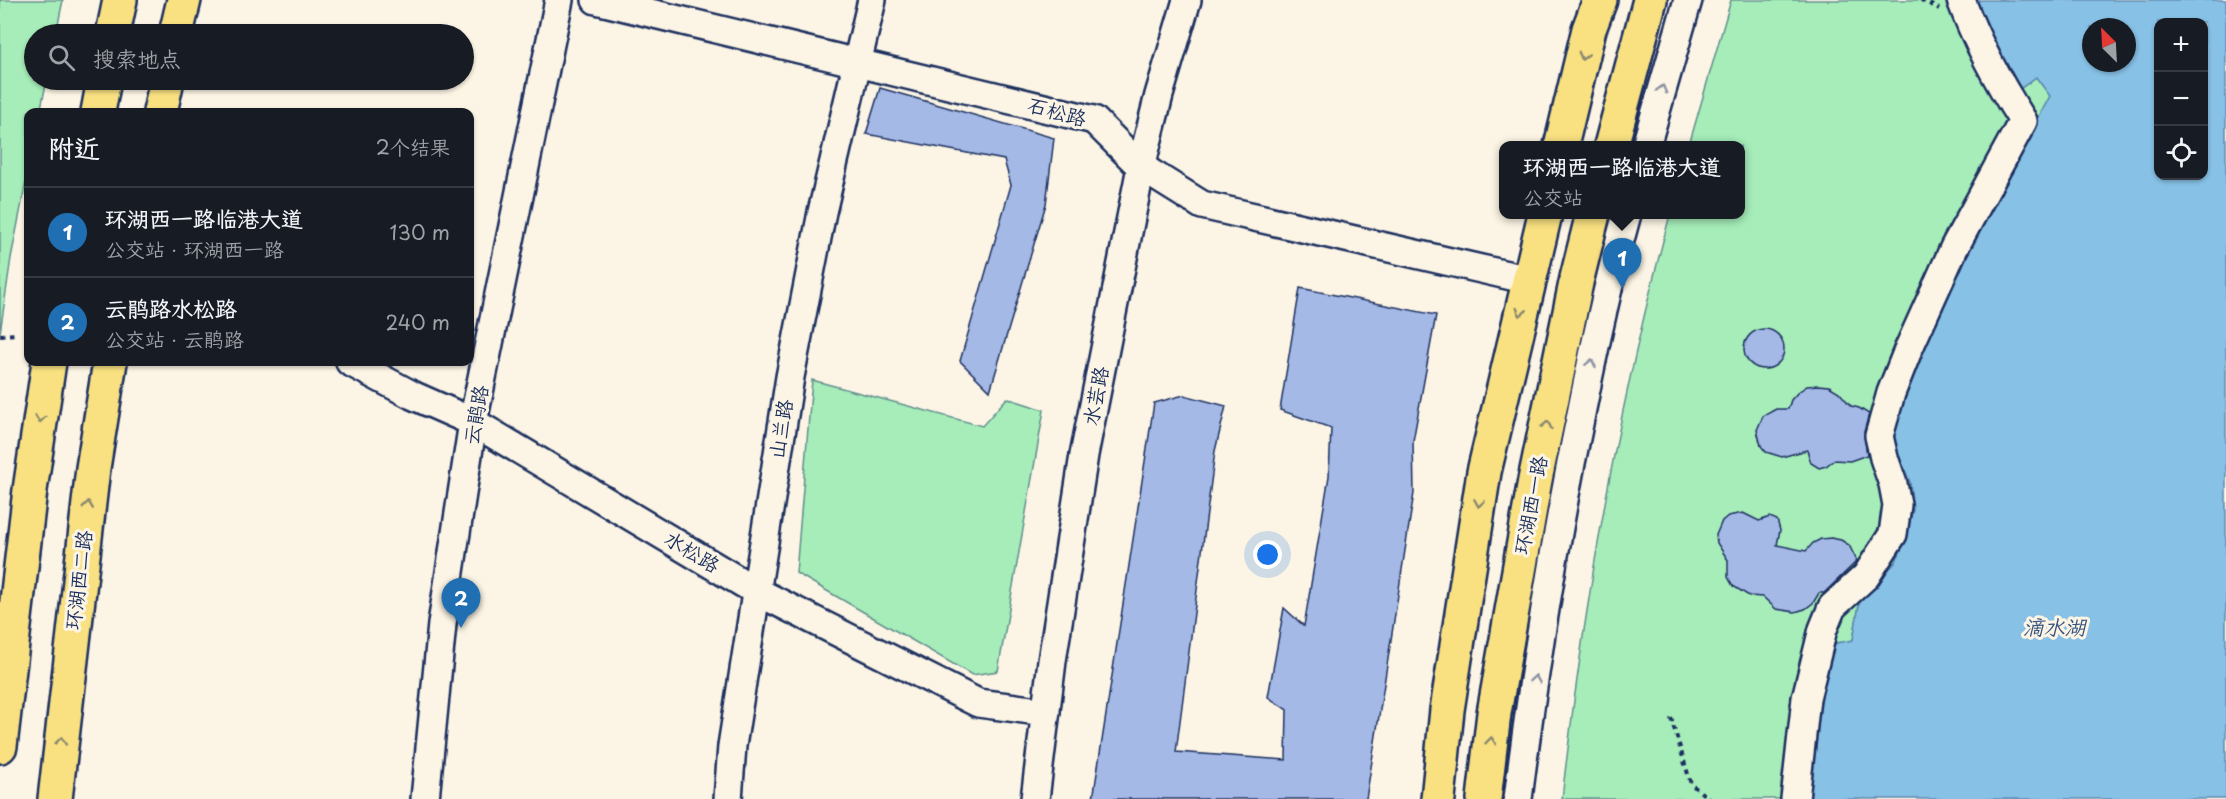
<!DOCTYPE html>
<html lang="zh">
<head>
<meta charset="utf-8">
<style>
	body { margin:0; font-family:"Playpen Sans","LXGW WenKai TC",sans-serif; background:#20242c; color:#f1f3f6 }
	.controls { position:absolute; right:18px; top:18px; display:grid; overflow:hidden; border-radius:12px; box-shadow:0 2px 4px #0004 }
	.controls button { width:54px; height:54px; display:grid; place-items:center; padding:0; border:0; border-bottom:2px solid #363941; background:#171b24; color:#f1f3f6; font:30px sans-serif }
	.compass { position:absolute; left:2082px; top:18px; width:54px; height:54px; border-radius:50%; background:#171b24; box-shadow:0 2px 4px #0004; rotate:336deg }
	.you { position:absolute; left:1268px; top:555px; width:21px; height:21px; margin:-15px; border:4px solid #fff; border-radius:50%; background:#1a73e8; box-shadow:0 0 0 9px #1a73e833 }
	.badge { display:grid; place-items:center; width:39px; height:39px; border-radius:50%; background:#1f6fb2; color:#fff; font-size:20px; font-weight:700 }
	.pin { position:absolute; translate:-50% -50px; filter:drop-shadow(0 2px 3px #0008) }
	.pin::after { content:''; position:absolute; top:32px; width:21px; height:18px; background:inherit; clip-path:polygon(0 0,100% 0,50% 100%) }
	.popup { position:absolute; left:1499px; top:141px; width:246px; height:78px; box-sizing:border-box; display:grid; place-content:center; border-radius:12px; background:#171b24; filter:drop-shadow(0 2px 4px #0005); font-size:20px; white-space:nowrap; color:#9ea1a6 }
	.popup b { font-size:22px; color:#f1f3f6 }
	.popup::after { content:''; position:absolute; left:50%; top:100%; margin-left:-12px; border:12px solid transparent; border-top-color:#171b24 }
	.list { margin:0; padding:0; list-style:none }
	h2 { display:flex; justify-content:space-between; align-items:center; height:78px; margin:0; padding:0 24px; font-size:26px }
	h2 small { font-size:20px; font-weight:400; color:#9ea1a6 }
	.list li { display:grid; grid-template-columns:39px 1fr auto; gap:18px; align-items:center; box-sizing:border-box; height:90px; padding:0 24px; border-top:2px solid #363941 }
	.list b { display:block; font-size:22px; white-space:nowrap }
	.list p { margin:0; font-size:20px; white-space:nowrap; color:#9ea1a6 }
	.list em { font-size:20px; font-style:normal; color:#9ea1a6 }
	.icon { flex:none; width:33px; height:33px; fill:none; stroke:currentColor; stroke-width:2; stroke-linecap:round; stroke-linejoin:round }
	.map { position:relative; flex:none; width:2226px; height:799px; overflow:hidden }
	.search { position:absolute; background:#171b24; box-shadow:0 2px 4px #0004; left:24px; top:24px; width:450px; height:66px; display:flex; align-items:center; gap:15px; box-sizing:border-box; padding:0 21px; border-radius:33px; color:#9ea1a6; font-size:22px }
	.panel { position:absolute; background:#171b24; box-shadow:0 2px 4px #0004; left:24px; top:108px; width:450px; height:258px; border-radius:12px }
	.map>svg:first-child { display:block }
</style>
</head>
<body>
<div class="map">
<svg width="2226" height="799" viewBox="0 0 2226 799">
	<rect width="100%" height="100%" fill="#fcf5e5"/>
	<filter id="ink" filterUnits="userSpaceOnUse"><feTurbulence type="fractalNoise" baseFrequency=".0167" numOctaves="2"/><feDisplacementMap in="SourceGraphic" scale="12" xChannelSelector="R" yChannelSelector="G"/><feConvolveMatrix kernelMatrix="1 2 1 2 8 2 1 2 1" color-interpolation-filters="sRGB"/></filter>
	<g filter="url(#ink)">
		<path fill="#a6edb9" stroke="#608e8c" stroke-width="1.5" d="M0,0H63L56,34H34V80H47L40,112H28V172L11,258L0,333Z
			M1731,0H1972L2017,91L2036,77L2050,96L1959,267L1904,397L1892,439L1910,482L1913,510L1904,544L1895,563L1880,579L1861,593L1853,640L1808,799H1562C1584,602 1618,405 1670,215L1740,214V146L1689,145Z
			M812,380L982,426L1007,398L1044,410L998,671L972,675L796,573Z"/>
		<path fill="#87c1e6" stroke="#5c87b0" stroke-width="1.5" fill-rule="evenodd" d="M1972,0H2226V799H1808L1811,756L1831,644L1853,640L1861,593L1880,579L1895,563L1904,544L1913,510L1910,482L1892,439L1904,397L1959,267L2050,96L2036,77L2017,91ZM2158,22H2204V176H2158ZM2091,27H2127V63H2091Z"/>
		<path fill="#a5b9e7" stroke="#1b2f5e" stroke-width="1.5" d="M880,88L1054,138L1046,204L990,391L960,361L1011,185L1004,160L866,134Z
			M1300,288L1436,315L1413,441L1414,493L1366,799H1093L1154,403L1184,395L1226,406L1215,451L1176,752L1286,760L1287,710L1268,697L1284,608L1304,626L1329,476L1331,428L1280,410Z
			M1744 349a20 20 0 1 1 40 0a20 20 0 1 1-40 0Z
			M1818,385L1829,386L1839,392L1851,406L1859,408L1869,414L1864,432L1867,455L1850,461L1834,460L1826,466L1819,468L1811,463L1807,450L1782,457L1766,452L1761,446L1757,430L1763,416L1776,409H1788L1791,400L1798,392L1807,386Z
			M1743,513L1759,521L1770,517L1777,520L1780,530L1777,545L1806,551L1813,543L1821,539L1831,538L1841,540L1849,545L1857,561L1824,593H1819L1813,603L1805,609L1795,612L1776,609L1763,597L1749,596L1733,586L1728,577V560L1717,543L1716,535L1722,521L1728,516Z"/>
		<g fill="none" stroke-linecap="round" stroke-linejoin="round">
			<g stroke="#1b2f5e" stroke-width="32">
				<path id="minor" d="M596,0L1094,120L1141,167L1202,205L1529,280
					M1646,146L1688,0
					M350,362L412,395L473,422L756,591L978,703L1046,712
					M425,799L442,624L473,422L559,0
					M728,799L732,746L790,377L822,212L872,0
					M1035,799L1052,661L1084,455L1141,167L1159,95L1187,0
					M1518,799C1534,668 1555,538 1582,409C1595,344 1609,279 1627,214
					M1795,799L1806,698L1823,629L1832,607L1866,576L1893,534L1897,505L1893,484L1884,458L1879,436L1891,393L1908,350L1954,248L2023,121C1998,82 1977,43 1961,0"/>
			</g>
			<g stroke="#1b2f5e" stroke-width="38">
				<path id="major" d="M113,34L120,0
					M176,34L184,0
					M98,112L104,80
					M160,112L167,80
					M1561,146L1589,29L1600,0
					M1611,146L1650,0
					M0,746L30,490L49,362
					M55,799L93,468L110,362
					M1438,799L1447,710L1484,472L1545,214
					M1484,799L1494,713L1535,480L1577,278L1593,214"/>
			</g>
			<path stroke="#1b2f5e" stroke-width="4" stroke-dasharray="4.5 4.5" stroke-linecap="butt" d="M1921,0L1939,9
				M0,335L16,334
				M1671,718L1691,784L1709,799"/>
			<use href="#minor" stroke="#fcf5e5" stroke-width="27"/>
			<use href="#major" stroke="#f9e181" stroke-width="33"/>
		</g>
		<defs><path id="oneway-chevron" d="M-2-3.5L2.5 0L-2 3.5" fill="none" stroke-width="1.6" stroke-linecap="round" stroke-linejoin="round" transform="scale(1.5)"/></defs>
		<g stroke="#8a8870">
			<use href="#oneway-chevron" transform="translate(1583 56) rotate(104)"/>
			<use href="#oneway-chevron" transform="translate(1521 312) rotate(103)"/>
			<use href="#oneway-chevron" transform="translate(40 419) rotate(98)"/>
			<use href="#oneway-chevron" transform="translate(1547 425) rotate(-78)"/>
			<use href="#oneway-chevron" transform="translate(1479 503) rotate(99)"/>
			<use href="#oneway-chevron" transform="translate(88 505) rotate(-83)"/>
			<use href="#oneway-chevron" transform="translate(61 741) rotate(-84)"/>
			<use href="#oneway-chevron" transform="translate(1491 741) rotate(-84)"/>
		</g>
		<g stroke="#8c92a2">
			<use href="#oneway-chevron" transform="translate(1662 89) rotate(-74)"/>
			<use href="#oneway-chevron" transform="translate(1591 363) rotate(-78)"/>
			<use href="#oneway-chevron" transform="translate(1535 679) rotate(-81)"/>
		</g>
	</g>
	<g text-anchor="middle" stroke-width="6" stroke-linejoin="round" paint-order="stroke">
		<g font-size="20" fill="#1b2f5e" stroke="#fcf5e5">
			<text transform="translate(1057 112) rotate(15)" y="7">石松路</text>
			<text transform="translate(1096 396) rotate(-79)" y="7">水芸路</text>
			<text transform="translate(476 415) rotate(-80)" y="7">云鹃路</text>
			<text transform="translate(781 429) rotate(-81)" y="7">山兰路</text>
			<text transform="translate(1531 505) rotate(-79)" y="7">环湖西一路</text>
			<text transform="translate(692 552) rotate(31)" y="7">水松路</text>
			<text transform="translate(79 580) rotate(-83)" y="7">环湖西二路</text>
		</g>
		<g font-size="21" font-style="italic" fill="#365480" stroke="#fcf5e5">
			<text x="2054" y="635">滴水湖</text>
		</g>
	</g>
</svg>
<div class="controls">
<button>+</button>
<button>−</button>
<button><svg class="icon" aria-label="locate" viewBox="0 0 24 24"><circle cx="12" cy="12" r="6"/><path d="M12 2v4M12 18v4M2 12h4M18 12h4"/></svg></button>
</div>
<svg class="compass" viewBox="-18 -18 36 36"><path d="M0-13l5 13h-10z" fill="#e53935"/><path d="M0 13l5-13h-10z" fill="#9ea1a6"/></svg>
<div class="you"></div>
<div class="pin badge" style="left:1622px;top:288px">1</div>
<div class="popup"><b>环湖西一路临港大道</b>公交站</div>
<div class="pin badge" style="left:461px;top:628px">2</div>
<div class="search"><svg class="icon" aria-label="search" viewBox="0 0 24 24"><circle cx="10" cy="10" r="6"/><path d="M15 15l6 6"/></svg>搜索地点</div>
<section class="panel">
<h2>附近<small>2个结果</small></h2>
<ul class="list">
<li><span class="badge">1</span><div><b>环湖西一路临港大道</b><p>公交站 · 环湖西一路</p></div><em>130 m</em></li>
<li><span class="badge">2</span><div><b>云鹃路水松路</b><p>公交站 · 云鹃路</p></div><em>240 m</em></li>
</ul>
</section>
</div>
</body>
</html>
